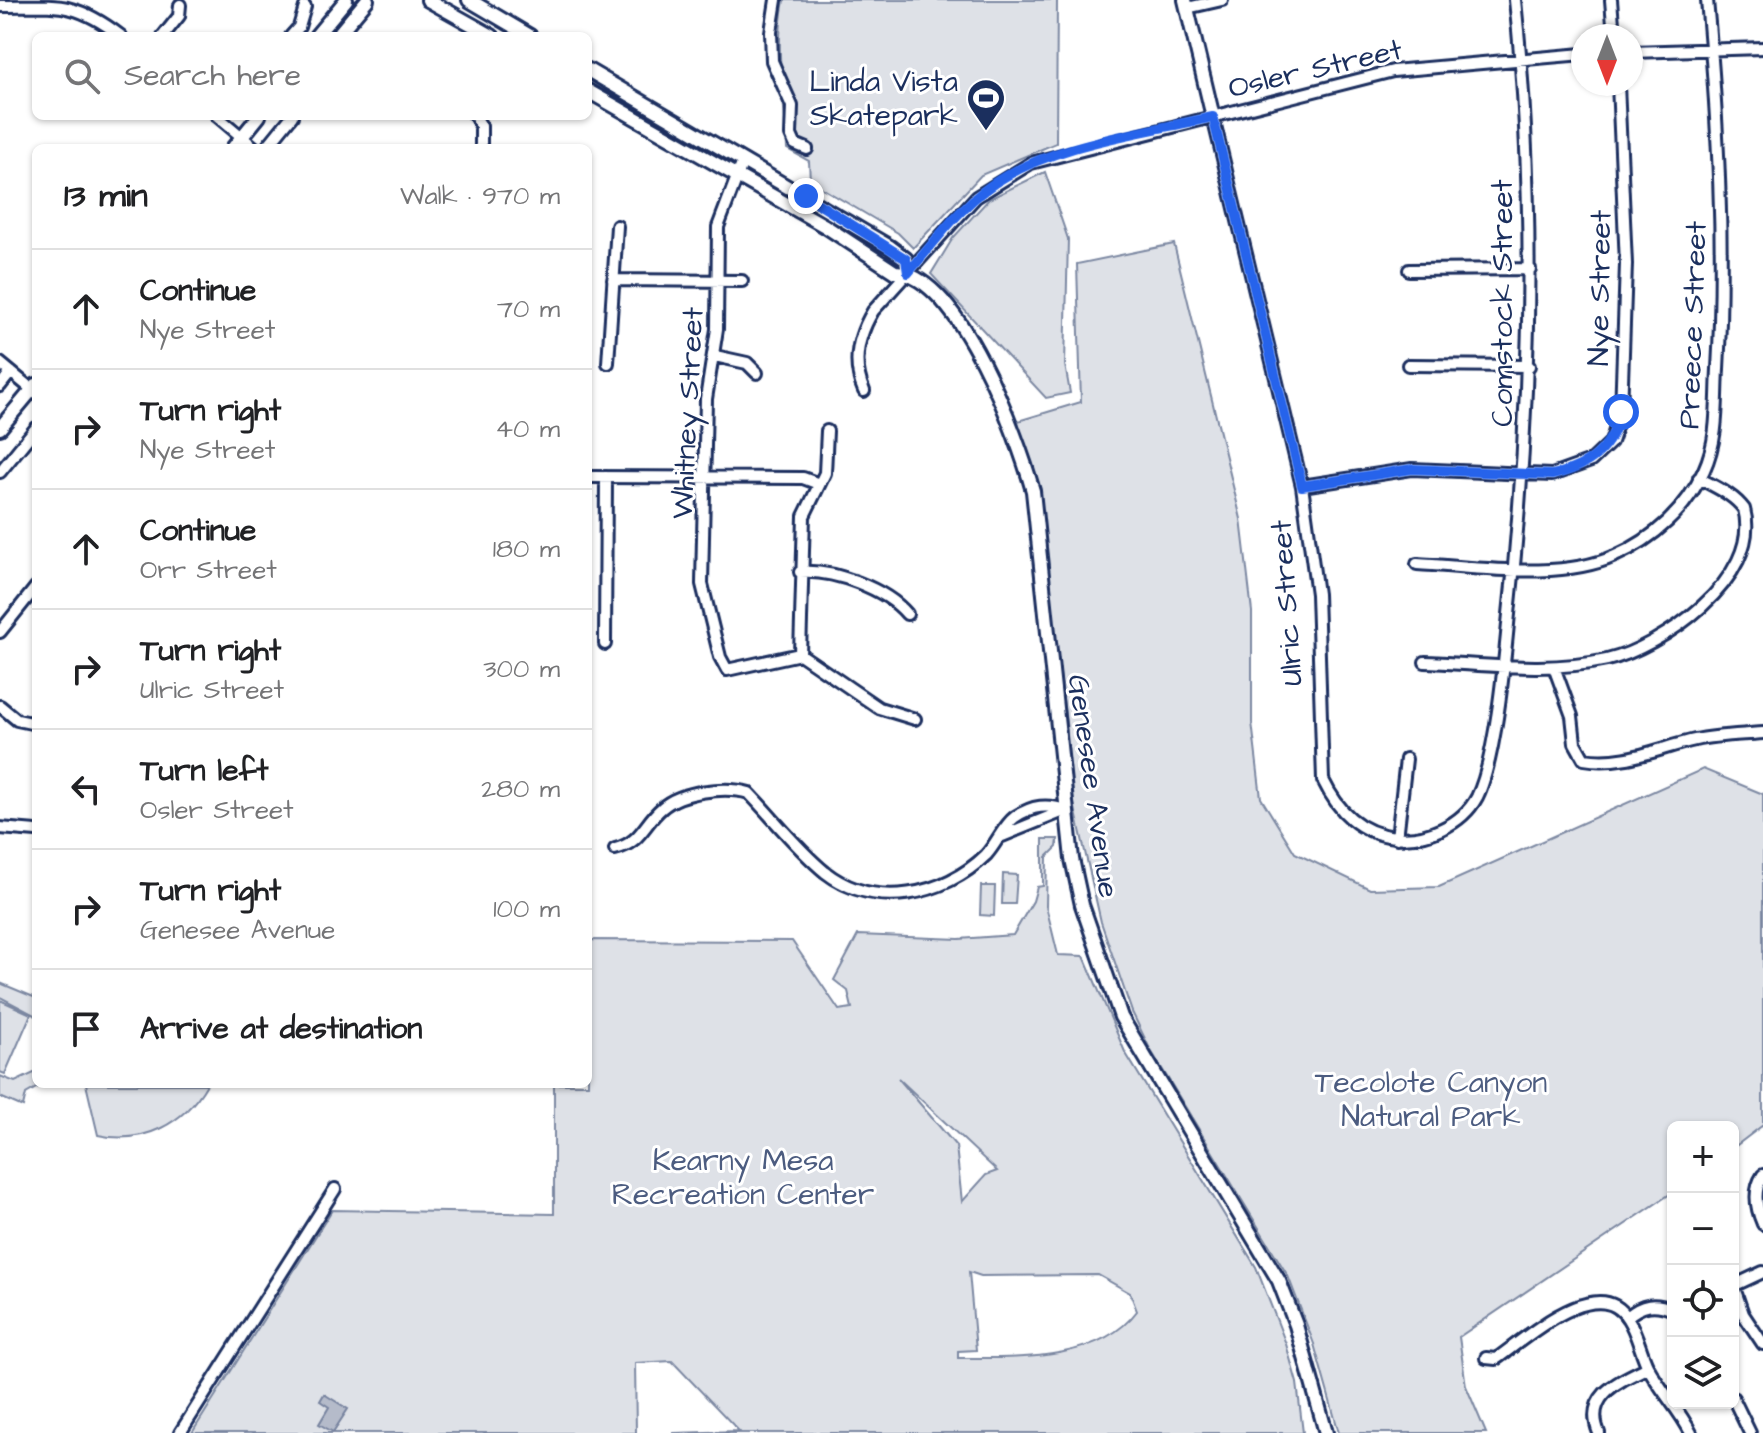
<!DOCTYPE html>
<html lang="en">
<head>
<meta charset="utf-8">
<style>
	body { margin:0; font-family:"Architects Daughter",sans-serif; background:#f6f6f6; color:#202124 }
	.controls { position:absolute; right:24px; bottom:24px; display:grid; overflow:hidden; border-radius:12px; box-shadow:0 2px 6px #0004 }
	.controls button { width:72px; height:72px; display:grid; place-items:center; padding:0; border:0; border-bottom:2px solid #e0e0e0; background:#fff; color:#202124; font:40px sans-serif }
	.compass { position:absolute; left:1571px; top:24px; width:72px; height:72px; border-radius:50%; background:#fff; box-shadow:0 2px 6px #0004; rotate:180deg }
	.stop { position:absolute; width:24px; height:24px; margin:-18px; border:6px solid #2563eb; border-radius:50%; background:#fff }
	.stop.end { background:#2563eb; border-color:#fff; box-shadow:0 2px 8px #0008 }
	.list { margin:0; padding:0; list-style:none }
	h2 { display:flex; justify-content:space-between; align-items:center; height:104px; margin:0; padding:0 32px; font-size:34px }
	h2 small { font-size:26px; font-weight:400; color:#757577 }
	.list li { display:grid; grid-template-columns:52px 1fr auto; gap:24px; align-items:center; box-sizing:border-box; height:120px; padding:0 32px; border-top:2px solid #e0e0e0 }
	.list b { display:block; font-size:30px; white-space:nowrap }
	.list p { margin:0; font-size:26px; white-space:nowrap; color:#757577 }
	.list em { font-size:26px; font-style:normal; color:#757577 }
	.icon { flex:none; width:44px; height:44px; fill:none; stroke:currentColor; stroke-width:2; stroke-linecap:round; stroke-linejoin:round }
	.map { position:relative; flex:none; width:1763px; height:1433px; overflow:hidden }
	.search { position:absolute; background:#fff; box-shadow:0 2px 6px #0004; left:32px; top:32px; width:560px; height:88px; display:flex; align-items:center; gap:20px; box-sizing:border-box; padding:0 28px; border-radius:12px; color:#757577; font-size:30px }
	.panel { position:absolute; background:#fff; box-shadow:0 2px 6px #0004; left:32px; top:144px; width:560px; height:944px; border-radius:12px }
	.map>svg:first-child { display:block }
</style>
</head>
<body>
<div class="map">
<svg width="1763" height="1433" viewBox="0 0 1763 1433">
	<rect width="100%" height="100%" fill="#fff"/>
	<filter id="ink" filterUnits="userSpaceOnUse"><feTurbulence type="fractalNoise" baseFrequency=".0125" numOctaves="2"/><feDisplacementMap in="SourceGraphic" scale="16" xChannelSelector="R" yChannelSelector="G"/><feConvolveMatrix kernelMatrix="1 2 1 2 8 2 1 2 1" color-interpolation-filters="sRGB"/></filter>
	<g filter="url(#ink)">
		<path fill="#dee1e7" stroke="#7c88a2" stroke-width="2" fill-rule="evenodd" d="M784,0H1057L1056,143L981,175L913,248L898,233L810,181L809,161L787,149C785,98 774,51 784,0Z
			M1045,172L1068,239L1065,365L1070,393L1046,398L931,274L953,238L989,199Z
			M1174,244L1241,519L1252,612V722L1261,798L1295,853L1370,889L1439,887L1703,769L1763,794V1125L1733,1148V1127H1673V1192L1459,1337L1466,1386L1486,1433H1339L1314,1344L1288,1276L1150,1049L1132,1012L1101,922L1068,777L1067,731L1039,502L1018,421L1081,402L1077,264Z
			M1043,839H1058L1057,847L1047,857L1046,906L1058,955L1084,956L1125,1052L1256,1267L1286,1344L1297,1383L1303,1433H673L739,1431L672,1361L635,1363L636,1433H192L332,1210L554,1214V1084H588V940L792,941L839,1010L852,1008L848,991L834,980L858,935L959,939L1013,935L1033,901L1037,887L1043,886ZM898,1078L997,1171L986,1175L962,1202L956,1146ZM969,1272L981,1276L1098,1275L1130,1293L1137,1311C1099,1362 1016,1358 958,1358V1351L976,1350Z
			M1003,874L1017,875L1015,904H1002Z
			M981,886H995L994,916L980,915Z
			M0,983L36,998V1016L0,997Z
			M0,1000L31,1014L5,1074L0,1072Z
			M36,1072V1084H43L26,1094L23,1107L0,1097V1076L15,1082Z
			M86,1084H207C184,1124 143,1145 98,1135Z"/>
		<path fill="#b5bbca" stroke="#77839f" stroke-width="2" d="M324,1394L348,1409L333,1432L319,1424L329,1407L320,1401Z"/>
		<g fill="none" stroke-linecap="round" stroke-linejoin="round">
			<g stroke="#1b2f5e" stroke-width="16">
				<path id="minor" d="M776,0L771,32L772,61L792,106L791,135L795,144L807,149
					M1611,0L1614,36
					M0,6C57,6 74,0 121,36
					M1187,8L1222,0
					M163,36L179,16L180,5
					M291,36L299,27L305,7
					M1631,52L1763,48
					M217,116L255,148
					M475,116L481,126V148
					M1213,117L1302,486L1317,594L1323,780C1338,811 1359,833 1395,837C1425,841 1462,825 1477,797C1495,761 1504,666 1508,624C1531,416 1537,208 1515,0
					M266,148L292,116
					M743,161L718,227L717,329L706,399L702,584L720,657L727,670L800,654L879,708L915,719
					M1409,270L1530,269
					M613,280L742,281
					M715,356L747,363L757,373
					M0,363L35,392
					M608,363L617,226
					M1408,365L1529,366
					M0,386L11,372
					M864,391C852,364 858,336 873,311L976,197L1031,163L1393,71L1583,54
					M0,472L36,428
					M588,477L803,478L819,484
					M1302,486L1412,469L1552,475L1591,461L1611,442L1621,412L1626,264L1618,84
					M1417,564C1477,567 1560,581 1615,556C1654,539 1687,509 1704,470C1719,437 1716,404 1718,369C1725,246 1718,122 1707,0
					M800,572C833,569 886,589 907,614
					M0,632L36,587
					M605,644L606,477
					M800,654L804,516L825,473L827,431
					M1425,662C1484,664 1548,673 1607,660C1659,648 1763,579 1744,509C1733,494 1715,487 1699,478
					M1554,667L1572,716L1575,743L1584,759C1622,766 1659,748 1695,740C1718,735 1740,735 1763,733
					M0,706L17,720L36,724
					M0,828L36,831
					M1002,836L1066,810
					M1397,838L1406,759
					M615,849C641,843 644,823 662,808C681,791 726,786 749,793C774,819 797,849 825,872C875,911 944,896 986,855C997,843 1003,826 1015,817C1033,805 1047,804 1066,810
					M1763,1175C1753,1190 1756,1208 1763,1224
					M1733,1285L1743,1314L1763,1344
					M1733,1286L1763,1272
					M1627,1317C1642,1304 1655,1302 1673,1310
					M1486,1358L1496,1359C1525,1339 1599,1271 1628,1319C1637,1333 1640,1350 1647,1365C1659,1389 1679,1409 1691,1433
					M1733,1398L1750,1433
					M180,1433L335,1189
					M1599,1433C1583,1395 1620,1381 1648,1367"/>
			</g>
			<g stroke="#1b2f5e" stroke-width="18">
				<path id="major" d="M428,0L492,36
					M469,0L530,36
					M1185,0L1213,117
					M316,36L346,0
					M337,36L367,0
					M588,70L890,247L906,259L908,273
					M588,91L825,226L895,272C960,275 1018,438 1033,491L1072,859L1082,905L1121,1017L1279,1281L1296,1325L1326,1433
					M233,148L259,116
					M0,428L36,385"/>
			</g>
			<use href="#minor" stroke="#fff" stroke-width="10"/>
			<use href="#major" stroke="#fff" stroke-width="12"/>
		</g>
	</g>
	<g fill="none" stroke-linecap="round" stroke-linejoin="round" filter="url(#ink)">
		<path stroke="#2563eb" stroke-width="10" d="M806,196L906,259L908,273C933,244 958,209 989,187C1048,144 1142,133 1213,117L1302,486L1412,469L1552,475C1590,467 1611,449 1621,412"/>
	</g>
	<defs>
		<g id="stadium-pin" transform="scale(2)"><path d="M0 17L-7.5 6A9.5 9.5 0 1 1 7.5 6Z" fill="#1b2f5e" stroke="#fff"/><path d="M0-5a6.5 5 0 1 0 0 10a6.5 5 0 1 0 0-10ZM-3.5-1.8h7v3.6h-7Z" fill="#fff"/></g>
	</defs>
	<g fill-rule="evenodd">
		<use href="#stadium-pin" x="986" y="98"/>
	</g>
	<g text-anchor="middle" stroke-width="6" stroke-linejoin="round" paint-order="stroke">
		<g font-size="30" fill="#1b2f5e" stroke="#fff">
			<text transform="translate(1315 68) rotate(-13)" y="10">Osler Street</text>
			<text transform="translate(1599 288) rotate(-89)" y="10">Nye Street</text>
			<text transform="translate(1502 303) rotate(-90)" y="10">Comstock Street</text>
			<text transform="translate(1692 325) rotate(-88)" y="10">Preece Street</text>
			<text transform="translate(687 413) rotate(-87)" y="10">Whitney Street</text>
			<text transform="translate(1286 603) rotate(-94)" y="10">Ulric Street</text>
			<text transform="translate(1094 786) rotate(82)" y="10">Genesee Avenue</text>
		</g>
		<g font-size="30" fill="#1b2f5e" stroke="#fff" text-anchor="end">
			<text x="958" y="91">Linda Vista<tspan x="958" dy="34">Skatepark</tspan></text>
		</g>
		<g font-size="30" fill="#4c5c80" stroke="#fff">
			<text x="1431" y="1092">Tecolote Canyon<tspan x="1431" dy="34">Natural Park</tspan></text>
			<text x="743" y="1170">Kearny Mesa<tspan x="743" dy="34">Recreation Center</tspan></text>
		</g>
	</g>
</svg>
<div class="controls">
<button>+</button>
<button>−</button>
<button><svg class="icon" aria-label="locate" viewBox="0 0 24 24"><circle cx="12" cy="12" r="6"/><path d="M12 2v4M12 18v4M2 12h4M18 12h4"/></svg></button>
<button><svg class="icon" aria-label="layers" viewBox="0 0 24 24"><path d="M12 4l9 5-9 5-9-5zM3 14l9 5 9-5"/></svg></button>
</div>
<svg class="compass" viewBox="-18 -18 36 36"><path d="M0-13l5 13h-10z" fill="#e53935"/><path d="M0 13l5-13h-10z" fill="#757577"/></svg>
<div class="stop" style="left:1621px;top:412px"></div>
<div class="stop end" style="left:806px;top:196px"></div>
<div class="search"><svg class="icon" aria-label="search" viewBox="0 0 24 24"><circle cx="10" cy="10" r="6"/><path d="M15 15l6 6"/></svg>Search here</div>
<section class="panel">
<h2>13 min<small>Walk · 970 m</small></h2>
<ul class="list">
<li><svg class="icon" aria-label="ahead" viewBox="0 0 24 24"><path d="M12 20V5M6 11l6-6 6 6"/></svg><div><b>Continue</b><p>Nye Street</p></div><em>70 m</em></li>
<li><svg class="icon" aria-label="right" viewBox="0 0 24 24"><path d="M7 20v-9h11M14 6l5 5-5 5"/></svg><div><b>Turn right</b><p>Nye Street</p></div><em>40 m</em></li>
<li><svg class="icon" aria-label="ahead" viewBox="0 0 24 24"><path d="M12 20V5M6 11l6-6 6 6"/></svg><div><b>Continue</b><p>Orr Street</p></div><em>180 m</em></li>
<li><svg class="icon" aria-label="right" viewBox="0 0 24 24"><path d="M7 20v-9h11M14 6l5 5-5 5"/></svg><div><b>Turn right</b><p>Ulric Street</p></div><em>300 m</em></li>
<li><svg class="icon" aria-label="left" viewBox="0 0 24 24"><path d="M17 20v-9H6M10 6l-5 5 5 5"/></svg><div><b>Turn left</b><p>Osler Street</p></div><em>280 m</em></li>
<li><svg class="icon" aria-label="right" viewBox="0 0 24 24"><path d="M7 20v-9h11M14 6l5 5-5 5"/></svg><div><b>Turn right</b><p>Genesee Avenue</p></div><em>100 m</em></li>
<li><svg class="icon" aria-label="arrive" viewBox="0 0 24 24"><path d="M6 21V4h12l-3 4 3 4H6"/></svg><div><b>Arrive at destination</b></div></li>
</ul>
</section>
</div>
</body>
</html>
